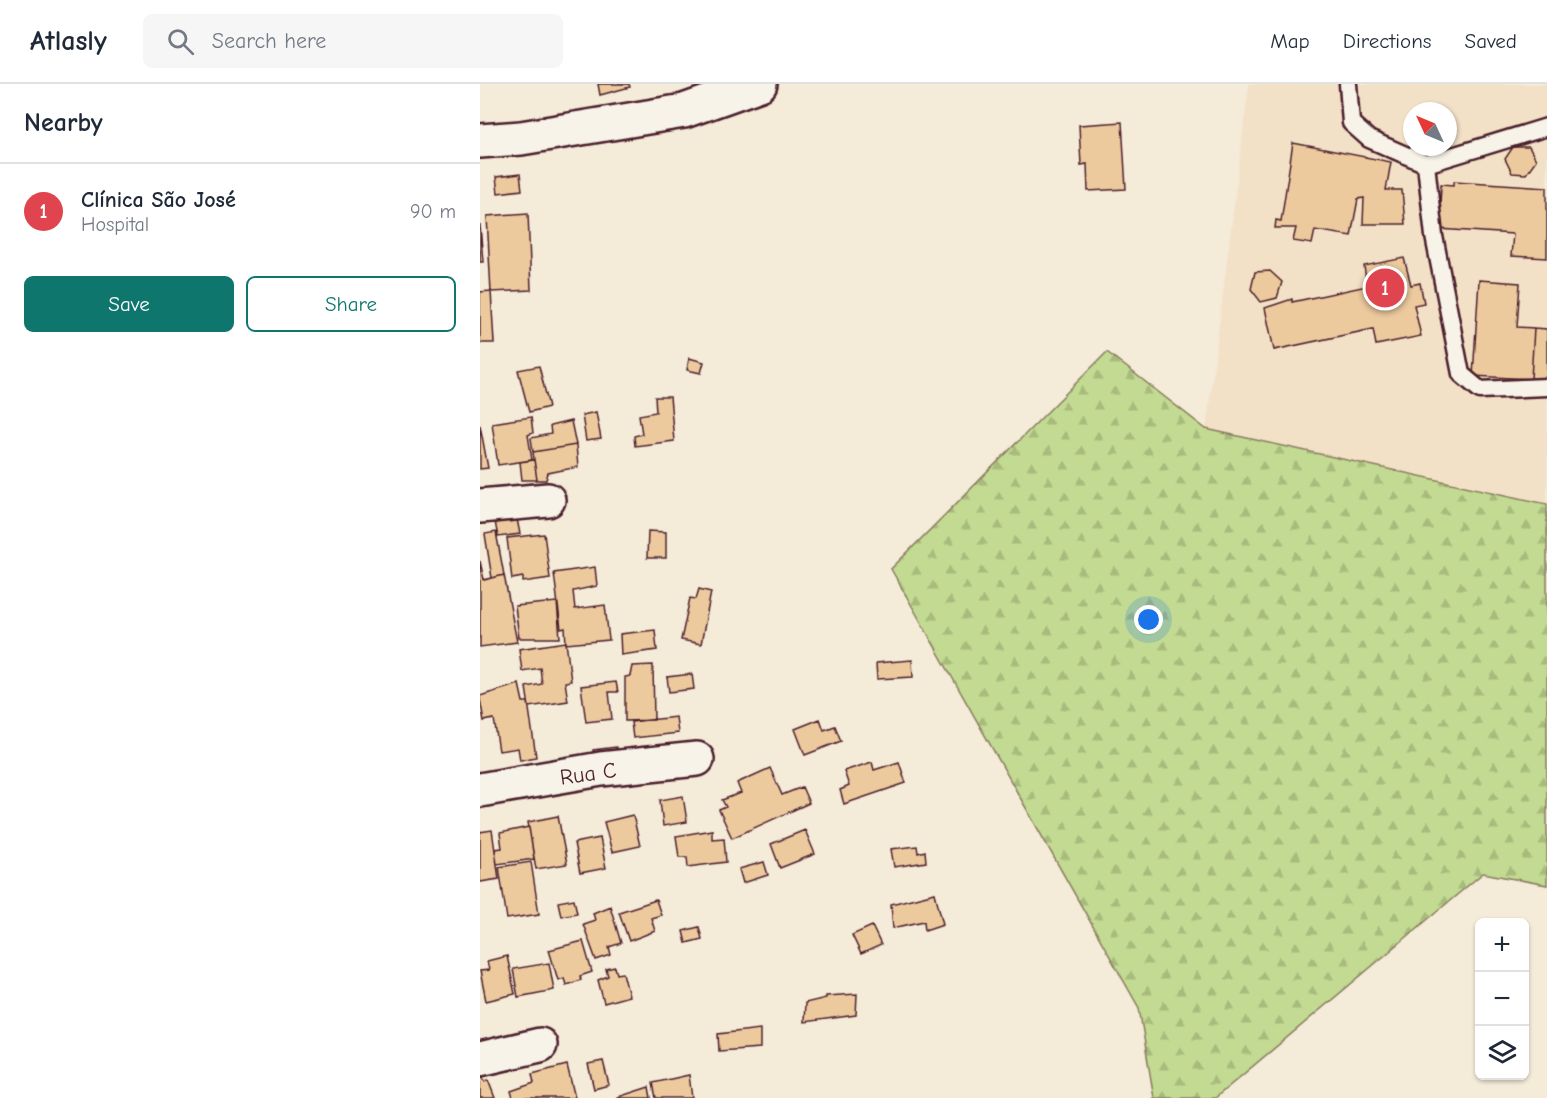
<!DOCTYPE html>
<html lang="en">
<head>
<meta charset="utf-8">
<style>
	body { margin:0; font-family:"Comic Neue",sans-serif; background:#f6f6f7; color:#1f2937 }
	.controls { position:absolute; right:18px; bottom:18px; display:grid; overflow:hidden; border-radius:9px; box-shadow:0 2px 4px #0004 }
	.controls button { width:54px; height:54px; display:grid; place-items:center; padding:0; border:0; border-bottom:2px solid #e0e1e3; background:#fff; color:#1f2937; font:30px sans-serif }
	.compass { position:absolute; left:923px; top:18px; width:54px; height:54px; border-radius:50%; background:#fff; box-shadow:0 2px 4px #0004; rotate:314deg }
	.you { position:absolute; left:669px; top:536px; width:21px; height:21px; margin:-15px; border:4px solid #fff; border-radius:50%; background:#1a73e8; box-shadow:0 0 0 9px #1a73e833 }
	.badge { display:grid; place-items:center; width:39px; height:39px; border-radius:50%; background:#0f766e; color:#fff; font-size:20px; font-weight:700 }
	.pin { position:absolute; translate:-50% -50%; border:3px solid #fff; box-shadow:0 2px 6px #0006 }
	.list { margin:0; padding:0; list-style:none }
	h2 { display:flex; justify-content:space-between; align-items:center; height:78px; margin:0; padding:0 24px; font-size:26px }
	h2 small { font-size:20px; font-weight:400; color:#747a83 }
	.list li { display:grid; grid-template-columns:39px 1fr auto; gap:18px; align-items:center; box-sizing:border-box; height:96px; padding:0 24px; border-top:2px solid #e0e1e3 }
	.list b { display:block; font-size:22px; white-space:nowrap }
	.list p { margin:0; font-size:20px; white-space:nowrap; color:#747a83 }
	.list em { font-size:20px; font-style:normal; color:#747a83 }
	.actions { display:flex; gap:12px; padding:18px 24px }
	.actions a { flex:1; padding:14px 0; border:2px solid #0f766e; border-radius:9px; text-align:center; font-size:21px; color:#0f766e }
	.actions .main { background:#0f766e; color:#fff }
	.icon { flex:none; width:33px; height:33px; fill:none; stroke:currentColor; stroke-width:2; stroke-linecap:round; stroke-linejoin:round }
	.map { position:relative; flex:none; width:1067px; height:1014px; overflow:hidden }
	header { display:flex; align-items:center; gap:36px; box-sizing:border-box; height:84px; padding:0 30px; background:#fff; border-bottom:2px solid #e0e1e3 }
	header strong { font-size:28px }
	nav { display:flex; gap:33px; margin-inline-start:auto; font-size:21px }
	.search { width:420px; height:54px; background:#f6f6f7; display:flex; align-items:center; gap:15px; box-sizing:border-box; padding:0 21px; border-radius:9px; color:#747a83; font-size:22px }
	main { display:flex }
	aside { flex:1; background:#fff }
	.map>svg:first-child { display:block }
</style>
</head>
<body>
<header>
<strong>Atlasly</strong>
<div class="search"><svg class="icon" aria-label="search" viewBox="0 0 24 24"><circle cx="10" cy="10" r="6"/><path d="M15 15l6 6"/></svg>Search here</div>
<nav><a>Map</a><a>Directions</a><a>Saved</a></nav>
</header>
<main>
<aside>
<h2>Nearby<small></small></h2>
<ul class="list">
<li><span class="badge" style="background:#e0444e">1</span><div><b>Clínica São José</b><p>Hospital</p></div><em>90 m</em></li>
</ul>
<div class="actions"><a class="main">Save</a><a>Share</a></div>
</aside>
<div class="map">
<svg width="1067" height="1014" viewBox="0 0 1067 1014">
	<defs>
		<pattern id="forest-firs" width="22" height="20" patternUnits="userSpaceOnUse" patternTransform="scale(1.5)"><rect width="22" height="20" fill="#c2da91"/><path d="M5 1l3.5 6h-7zM16 11l3.5 6h-7z" fill="#a8bb7d"/></pattern>
	</defs>
	<rect width="100%" height="100%" fill="#f5ebd9"/>
	<filter id="ink" filterUnits="userSpaceOnUse"><feTurbulence type="fractalNoise" baseFrequency=".0167" numOctaves="2"/><feDisplacementMap in="SourceGraphic" scale="12" xChannelSelector="R" yChannelSelector="G"/><feConvolveMatrix kernelMatrix="1 2 1 2 8 2 1 2 1" color-interpolation-filters="sRGB"/></filter>
	<g filter="url(#ink)">
		<path fill="#f3e1c7" fill-rule="evenodd" d="M769,0H1067V420L726,345ZM932,27H968V63H932Z"/>
		<path fill="url(#forest-firs)" stroke="#867c5e" stroke-width="1.5" d="M627,268L726,345L1067,420V801L1003,789L735,1014H674L659,924L411,485Z"/>
		<path fill="#edca9e" stroke="#4a1f2b" stroke-width="1.5" d="M118,0H149L150,3L120,11Z
			M642,38L646,105L608,107L607,80L601,81L599,41Z
			M813,59L911,78L906,106H922L925,140H883L884,114L878,115L871,152L835,146L832,160L813,157L816,144H795L796,136L801,137Z
			M1033,63H1049L1056,76L1046,90L1032,89L1025,75Z
			M40,90L42,106L18,109L16,93Z
			M974,97L1067,103V174L1031,172L1033,150L959,145L961,100L974,101Z
			M48,129L51,206L11,208L7,132Z
			M0,141L3,178H0Z
			M924,174L931,201L940,199L944,219L934,221L941,252L896,261L893,245L794,266L785,224L812,215V218L887,202L884,182Z
			M790,187L802,198L797,214L781,218L771,205L775,188Z
			M999,196L1040,199L1037,243L1054,244L1051,295L993,292Z
			M11,207L14,259H0V208Z
			M1054,244L1067,245V296L1051,295Z
			M209,274L224,278L221,289L207,286Z
			M59,282L69,323L49,328L38,286Z
			M175,313H190L194,357L155,362L154,352L162,350L159,331L176,328Z
			M116,328L121,355L106,357L102,331Z
			M51,333L53,349L48,351L52,376L18,381L12,339Z
			M91,337L96,361L53,368L51,354L71,350L70,342Z
			M0,341L8,384L0,385Z
			M96,361L98,383L68,389L66,396H57L53,368Z
			M54,376L57,396H42L40,378Z
			M37,435L40,450L18,453L15,438Z
			M168,447L186,448V474H167Z
			M16,448L24,491L12,494L5,450Z
			M64,450L70,494L43,498V493L32,495L27,454Z
			M0,477L4,496L24,491L37,558L0,563Z
			M115,483L117,502L93,507L95,525L125,521L129,556L86,560L85,544L81,545L74,489Z
			M219,505L231,508L221,560L201,556L210,514L216,515Z
			M77,518L80,554H39L35,522Z
			M175,546L177,566L141,571L140,550Z
			M86,558L91,597L85,598L88,617L49,623L46,603L62,600L60,584L42,587L39,565Z
			M432,576L433,593L397,595L396,579Z
			M173,581L174,636L145,637V593L150,592L152,582Z
			M212,590L214,605L189,608L187,593Z
			M136,598L138,608H129L132,635L106,638L101,602Z
			M39,600L43,618H48L56,673L40,676L38,664L19,667L14,635L4,637L0,615V612Z
			M196,633L198,649L153,654L151,638Z
			M340,635L344,646L355,642L361,657L325,671L315,645Z
			M136,663L137,676L115,678L113,666Z
			M392,678L394,686L419,678L426,699L364,720L360,706L369,702L364,687Z
			M290,684L302,711L322,703L329,719L252,754L239,726L246,723L242,716L261,709L257,699Z
			M203,712L207,738L183,742L180,716Z
			M153,731L160,762L132,768L124,738Z
			M78,732L87,780L56,785L48,738Z
			M49,743L54,775L17,780L15,765L22,764L20,749Z
			M12,746L19,795L0,798V748Z
			M232,746V755L244,754L246,778L208,783L207,773H199L196,752Z
			M325,746L335,770L300,784L291,760Z
			M120,754L126,784L100,789L94,759Z
			M437,762L438,769L445,767L446,778L414,783L411,765Z
			M51,778L59,830L27,835L19,783Z
			M284,778L288,791L263,799L259,785Z
			M455,809L463,840L445,846L444,837L413,844L411,820Z
			M94,815L97,829L81,832L78,818Z
			M176,816L181,831L171,834L175,847L149,857L139,828Z
			M130,822L141,859L129,863L131,871L116,876L103,840L115,836L113,829Z
			M392,842L401,861L381,870L372,851Z
			M219,843L222,855L206,859L203,847Z
			M103,857L112,888L100,892L101,896L86,901L84,894L78,896L69,866Z
			M27,872L35,910L6,917L0,887L9,886L7,877Z
			M69,879L74,906L38,913L33,885Z
			M135,883L137,890L143,889L149,912L124,919L118,896L128,892L126,885Z
			M377,910L376,931L324,938L325,919L346,914V912Z
			M280,945V964L239,967L238,950Z
			M123,977L129,1001L114,1005L108,980Z
			M87,981L95,1014H33L31,1007L54,999L52,990Z
			M0,987L5,998L8,996L15,1014H0Z
			M209,991L212,1014H176L173,999Z
			M169,1003L171,1014H138V1013Z"/>
		<g fill="none" stroke-linecap="round" stroke-linejoin="round">
			<g stroke="#4a1f2b" stroke-width="21">
				<path id="service" d="M868,0L871,39L889,55L946,80L1067,43
					M946,80L954,152L981,290L1000,306L1067,303"/>
			</g>
			<g stroke="#4a1f2b" stroke-width="38">
				<path id="minor" d="M0,422L68,416
					M0,706L121,685L217,675
					M0,975L60,961"/>
			</g>
			<g stroke="#4a1f2b" stroke-width="38">
				<path id="secondary" d="M0,57L41,54L204,27L280,0"/>
			</g>
			<use href="#service" stroke="#f7f3e8" stroke-width="16"/>
			<use href="#minor" stroke="#f7f3e8" stroke-width="33"/>
			<use href="#secondary" stroke="#f7f3e8" stroke-width="33"/>
		</g>
	</g>
	<g text-anchor="middle" stroke-width="4.5" stroke-linejoin="round" paint-order="stroke">
		<g font-size="22" fill="#4a1f2b" stroke="#f7f3e8">
			<text transform="translate(108 689) rotate(-8)" y="8">Rua C</text>
		</g>
	</g>
</svg>
<div class="controls">
<button>+</button>
<button>−</button>
<button><svg class="icon" aria-label="layers" viewBox="0 0 24 24"><path d="M12 4l9 5-9 5-9-5zM3 14l9 5 9-5"/></svg></button>
</div>
<svg class="compass" viewBox="-18 -18 36 36"><path d="M0-13l5 13h-10z" fill="#e53935"/><path d="M0 13l5-13h-10z" fill="#747a83"/></svg>
<div class="you"></div>
<div class="pin badge" style="left:905px;top:204px;background:#e0444e">1</div>
</div>
</main>
</body>
</html>
